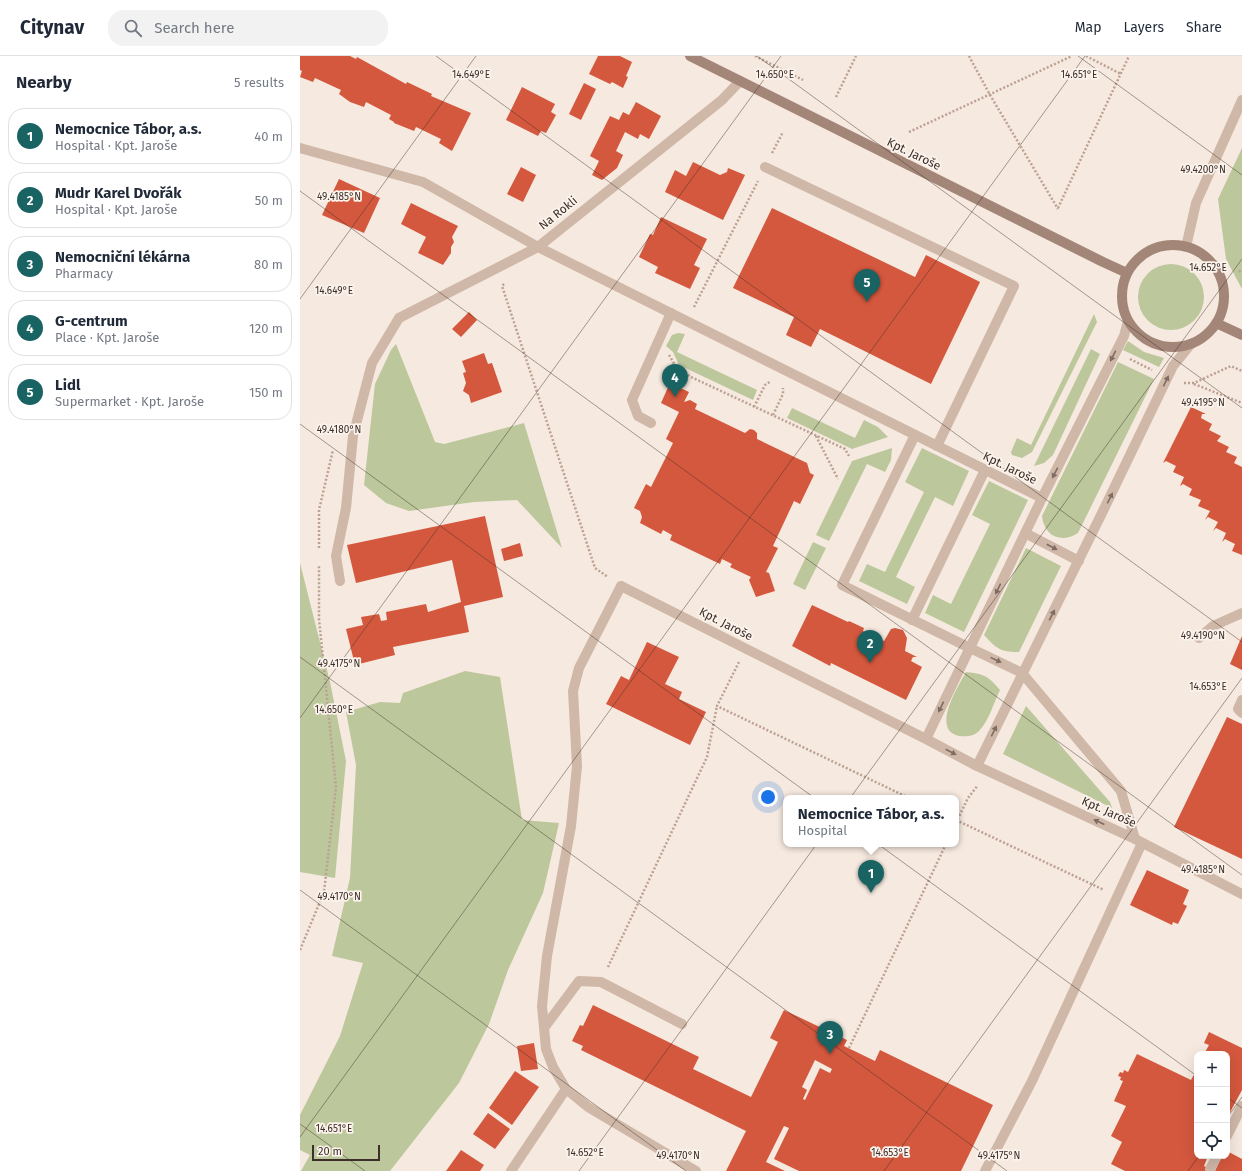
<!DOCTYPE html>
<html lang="en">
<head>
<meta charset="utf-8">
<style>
	body { margin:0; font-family:"Fira Sans",sans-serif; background:#f2f2f3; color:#1f2937 }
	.controls { position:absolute; right:12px; bottom:12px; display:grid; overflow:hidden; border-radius:8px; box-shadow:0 4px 16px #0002 }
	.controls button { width:36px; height:36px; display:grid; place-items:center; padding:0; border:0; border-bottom:1px solid #e0e1e3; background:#fff; color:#1f2937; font:20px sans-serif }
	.scale { position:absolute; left:12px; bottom:10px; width:68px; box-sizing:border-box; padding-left:4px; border:2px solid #3c2e29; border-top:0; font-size:11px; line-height:14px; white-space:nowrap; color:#3c2e29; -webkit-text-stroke:3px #fcf4ec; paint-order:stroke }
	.you { position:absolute; left:468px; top:741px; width:14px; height:14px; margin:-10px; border:3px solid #fff; border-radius:50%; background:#1a73e8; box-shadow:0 0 0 6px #1a73e833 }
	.badge { display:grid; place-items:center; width:26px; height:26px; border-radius:50%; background:#196463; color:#fff; font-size:13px; font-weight:700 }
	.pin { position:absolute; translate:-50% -33px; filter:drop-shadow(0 1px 2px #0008) }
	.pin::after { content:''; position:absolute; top:21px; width:14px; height:12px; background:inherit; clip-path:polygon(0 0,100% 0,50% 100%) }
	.popup { position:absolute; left:483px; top:739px; width:176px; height:52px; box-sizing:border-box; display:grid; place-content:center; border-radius:8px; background:#fff; filter:drop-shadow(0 1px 3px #0005); font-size:13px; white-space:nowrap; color:#747a83 }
	.popup b { font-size:15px; color:#1f2937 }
	.popup::after { content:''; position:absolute; left:50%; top:100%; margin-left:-8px; border:8px solid transparent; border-top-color:#fff }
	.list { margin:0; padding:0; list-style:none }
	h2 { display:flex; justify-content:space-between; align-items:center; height:52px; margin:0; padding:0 16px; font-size:17px }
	h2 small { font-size:13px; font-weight:400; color:#747a83 }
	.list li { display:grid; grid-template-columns:26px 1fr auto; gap:12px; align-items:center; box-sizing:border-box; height:56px; margin:0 8px 8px; padding:0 8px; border:1px solid #e0e1e3; border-radius:16px }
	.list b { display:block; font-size:15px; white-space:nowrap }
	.list p { margin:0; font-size:13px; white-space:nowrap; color:#747a83 }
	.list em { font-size:13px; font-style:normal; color:#747a83 }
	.icon { flex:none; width:22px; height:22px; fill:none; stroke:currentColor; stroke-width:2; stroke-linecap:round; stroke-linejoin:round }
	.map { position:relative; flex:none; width:942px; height:1115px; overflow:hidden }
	header { display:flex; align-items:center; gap:24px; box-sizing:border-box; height:56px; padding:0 20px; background:#fff; border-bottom:1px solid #e0e1e3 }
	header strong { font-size:19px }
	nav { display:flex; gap:22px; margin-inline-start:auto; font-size:14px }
	.search { width:280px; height:36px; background:#f2f2f3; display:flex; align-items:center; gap:10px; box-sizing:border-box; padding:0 14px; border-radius:16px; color:#747a83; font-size:15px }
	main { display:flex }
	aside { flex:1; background:#fff }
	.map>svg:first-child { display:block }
</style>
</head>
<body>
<header>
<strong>Citynav</strong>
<div class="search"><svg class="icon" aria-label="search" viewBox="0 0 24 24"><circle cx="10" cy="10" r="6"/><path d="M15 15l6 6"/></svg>Search here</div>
<nav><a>Map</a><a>Layers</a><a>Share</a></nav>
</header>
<main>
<aside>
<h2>Nearby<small>5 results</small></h2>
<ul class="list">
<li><span class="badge">1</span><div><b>Nemocnice Tábor, a.s.</b><p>Hospital · Kpt. Jaroše</p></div><em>40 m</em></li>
<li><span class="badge">2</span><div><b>Mudr Karel Dvořák</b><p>Hospital · Kpt. Jaroše</p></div><em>50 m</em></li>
<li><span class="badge">3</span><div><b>Nemocniční lékárna</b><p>Pharmacy</p></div><em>80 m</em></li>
<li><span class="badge">4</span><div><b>G-centrum</b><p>Place · Kpt. Jaroše</p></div><em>120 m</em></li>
<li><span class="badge">5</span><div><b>Lidl</b><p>Supermarket · Kpt. Jaroše</p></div><em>150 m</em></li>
</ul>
</aside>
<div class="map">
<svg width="942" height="1115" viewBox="0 0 942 1115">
	<rect width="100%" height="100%" fill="#f6e9df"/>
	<path fill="#bcc79c" d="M942,92V233L926,203L918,143Z
		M838 241a33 33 0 1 1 66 0a33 33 0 1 1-66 0Z
		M794,258L797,266L732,396L722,402L712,399L711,396L717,382L731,389Z
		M378,277L385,278L377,296L457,334L453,344L379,309L373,296L366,290L372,279Z
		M828,285L844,296L864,302L859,311L823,294Z
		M96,288L135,386L144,388L224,367L262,492L217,444L174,446L109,455L86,447L64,429L75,328L91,294Z
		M791,293L800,298L753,399L744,407L734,410Z
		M818,306L854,323L778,477C761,488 744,480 742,460Z
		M492,352L555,382L564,364L578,371L588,381L552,393L487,362Z
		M592,392L591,404L585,416L567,408L529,485L516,479L552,405Z
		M622,392L669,415L653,450L635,441L596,521L615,531L607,548L559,525L567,508L585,516L624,436L605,426Z
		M689,425L728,444L664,576L625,557L633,539L651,548L690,468L672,459Z
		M513,486L526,492L505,534L493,528Z
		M726,492L761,510L719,596C700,596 697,593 684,579Z
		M0,507L30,626L46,705L35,822L0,816Z
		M165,615L200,621L222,764L259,767L243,837L208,914L189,968L159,1027L90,1115H1L10,1099L0,1094V1059L40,980L63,907L32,900L50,822L56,709L46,656L80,646L100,647L103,637Z
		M666,616C685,618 688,620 700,634C694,646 689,665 679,675C674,680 666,681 659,680C630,674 659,629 666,616Z
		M726,650L810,746L812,752L703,698Z"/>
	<path fill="#d4583e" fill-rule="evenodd" d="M0,0H50L56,3L57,1L106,28L107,26L132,38L131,40L171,57L152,95L139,87L141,83L116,71L114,75L94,67V66L89,63L91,59L66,46L64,51L50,46L39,38L41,34L15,22L13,26L0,21L2,15L0,14Z
		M298,0H320L332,6L326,20L328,21L323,32L312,26L310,28L289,18Z
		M284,27L296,33L281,64L269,58Z
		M222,31L255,48L251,56L256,59L246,77L241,75L238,80L206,64Z
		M336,46L361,60L349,83L340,78L338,83L325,76L316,95L323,99L317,112L302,124L292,119L299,105L290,100L310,60L319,64L323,56L329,59Z
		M393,106L420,119L427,116L428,112L445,119L423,164L365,136L375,114L386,120Z
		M221,111L236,119L223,146L207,138Z
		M39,123L80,142L64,177L22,159Z
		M111,147L158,170L152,181L154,186L151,191V197L143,209L118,197L126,181L101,168Z
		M472,152L615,221L626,199L680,226L631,328L520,273L511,291L486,279L494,261L433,232Z
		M361,161L407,183L394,209L400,212L390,233L355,217L358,211L339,201L350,178L353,179Z
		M169,256L177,264L161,281L152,273Z
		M184,297L188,308L192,307L202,336L171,347L169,339L163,335L166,327L163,317L166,316L162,305Z
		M370,327L389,336L384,346L390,344L397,348L395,353L445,377L450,373L454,374L457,377V383L507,407L510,417L514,419L500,448L494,445L473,490L478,492L466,516L469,517L475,535L456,541L449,524L451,521L430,511L432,508L422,503L420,508L370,484L372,479L363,474L361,478L340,467L342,461L340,455L334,452L346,428L351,431L373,387L366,383L379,356L361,347Z
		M891,351L906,358H902L901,362L912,368L909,374L921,380L917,385L929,391L926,396L937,401L934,407L942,411V499L932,495L935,488L925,483L922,486L926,477L916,472L913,475L918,466L908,461L905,464L910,455L898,450L901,444L889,439L892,433L883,428L880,430L884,421L873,416L876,410L866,405L863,407Z
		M185,460L203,541L164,550L169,576L93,591L95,599L55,609L46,573L63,569L61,561L79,558L81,565L87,564L86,556L126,548L128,556L161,546L152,504L56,527L47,489Z
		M220,487L223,500L204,505L201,493Z
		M512,549L548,566L549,565L564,572L563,575L584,585L591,573L595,572L603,574L607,582L605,595L617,601H613L611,605L622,611L606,644L531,607L530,610L492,590Z
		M942,580V614L930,608Z
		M347,586L379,601L365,628L382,636L379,643L406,656L390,689L306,648L321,620L329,624Z
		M927,661L942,668V803L874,771Z
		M847,814L889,834L883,848L887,850L878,868L873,866L872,869L830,849Z
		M293,949L399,1001L393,1013L451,1041L478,986L470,982L484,954L547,984L544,990L575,1005L580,994L693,1049L661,1115H499L474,1103L489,1072L484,1070L466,1106L485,1115H426L446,1075L281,994L283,990L272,985L280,969L283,970ZM515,1004L532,1013L530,1017L520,1012L505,1044L503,1043L507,1034L502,1031Z
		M909,976L942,992V1034L927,1062V998H904L909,989L904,987Z
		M234,987L238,1013L221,1015L217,990Z
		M837,998L891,1024L897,1013V1100H908L904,1110L914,1115H825L811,1108L822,1086L811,1080L826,1050L814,1045L823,1025L820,1024L821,1021L818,1020L820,1016L823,1017L824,1014L828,1016Z
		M215,1015L239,1031L212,1069L189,1052Z
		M188,1057L210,1073L195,1093L173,1078Z
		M161,1094L184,1109L180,1115H146Z
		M927,1095L942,1103V1115H915L922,1100H927Z"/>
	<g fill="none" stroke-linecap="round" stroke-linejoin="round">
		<path stroke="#bca192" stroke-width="2.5" stroke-dasharray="2 2" stroke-linecap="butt" d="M455,0L503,24
			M669,0L690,39L758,153
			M786,0L821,18
			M536,41L556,0
			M609,76L772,0
			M472,97L483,76
			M758,152L829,0
			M939,216L942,213
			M204,228L202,230L295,512L308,521
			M394,251L458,125
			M369,299L376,311L391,321L545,393L549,400
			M830,303L852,314
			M884,327H894L931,310L942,315
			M894,328L942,347
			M454,351L465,329L471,325
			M473,359L483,338V332
			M516,380L538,423
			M19,492V454L33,394
			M439,606L417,650L609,742
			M656,764L804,834
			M656,767L668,742L678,729
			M0,894L24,836L36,731L19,563V509
			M308,911L407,701L417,650
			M549,992L646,788"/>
		<path stroke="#d0b8a8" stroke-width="10" d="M465,111L714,230L637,390
			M351,367L338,360L332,344L371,257
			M615,379L542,529L670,592
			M40,525L36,500L46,452L53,380L72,307L99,262
			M321,530L279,612L273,635L277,710L271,770L247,900L242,950L246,993L253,1011L266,1033L288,1051L396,1115
			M612,564L685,414
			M899,582L913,570L942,557
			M942,644L938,653L942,657
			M837,784L942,838
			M244,972L279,925L301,926L382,968
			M927,1080L942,1050
			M910,1113L917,1100
			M211,1115L266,1033
			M685,1115L732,1025L842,787"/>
		<path stroke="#d0b8a8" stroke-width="10" d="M0,92L123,126L238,191L742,442
			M886,191L896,147L942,44
			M99,262L238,191L422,44L440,25
			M725,477L779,505
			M321,530L626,683L677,710L835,783
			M670,592L722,617L821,735L835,783
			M626,683L742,442L824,280L828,265
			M677,710L802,457L873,310L890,289"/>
		<path stroke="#a48679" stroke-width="10" d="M390,0L803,206L827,217
			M822 240a51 51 0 1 1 102 0a51 51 0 1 1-102 0Z
			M916,267L942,279"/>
	</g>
	<defs><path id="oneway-solid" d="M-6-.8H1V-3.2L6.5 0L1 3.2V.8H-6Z"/></defs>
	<g fill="#7f6c62">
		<use href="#oneway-solid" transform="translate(813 300) rotate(117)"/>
		<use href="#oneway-solid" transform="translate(866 325) rotate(-64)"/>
		<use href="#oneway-solid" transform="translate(755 417) rotate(117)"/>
		<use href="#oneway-solid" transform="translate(810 442) rotate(-64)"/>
		<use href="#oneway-solid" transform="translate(752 491) rotate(28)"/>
		<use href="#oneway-solid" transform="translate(698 533) rotate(116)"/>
		<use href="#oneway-solid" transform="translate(752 559) rotate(-63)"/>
		<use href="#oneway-solid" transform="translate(696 604) rotate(26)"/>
		<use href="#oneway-solid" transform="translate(641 651) rotate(116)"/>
		<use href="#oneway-solid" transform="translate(694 675) rotate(-64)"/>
		<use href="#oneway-solid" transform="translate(651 696) rotate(28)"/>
		<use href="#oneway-solid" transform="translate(799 766) rotate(-155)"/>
	</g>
	<path fill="none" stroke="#3c2e29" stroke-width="1" stroke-opacity="0.45" d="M136,0L942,586M457,0L942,352M778,0L942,119M0,135L942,819M0,243L176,0M0,368L897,1020M0,601L707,1115M0,662L481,0M0,834L386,1115M927,1041L942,1052M927,1062L942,1041M0,1068L65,1115M0,1081L785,0M279,1115L942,203M584,1115L942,622M888,1115L899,1100"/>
	<g text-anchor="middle" stroke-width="3.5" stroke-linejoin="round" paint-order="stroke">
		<g font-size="12" fill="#3c2e29" stroke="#fcf4ec">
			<text transform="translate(614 98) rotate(26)" y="4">Kpt. Jaroše</text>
			<text transform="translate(258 157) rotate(-39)" y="4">Na Rokli</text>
			<text transform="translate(710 412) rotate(26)" y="4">Kpt. Jaroše</text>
			<text transform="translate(426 568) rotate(27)" y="4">Kpt. Jaroše</text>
			<text transform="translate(809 756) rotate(24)" y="4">Kpt. Jaroše</text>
		</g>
	</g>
	<g font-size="10" text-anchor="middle" fill="#3c2e29" stroke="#fcf4ec" stroke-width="3.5" stroke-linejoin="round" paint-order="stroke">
		<text x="171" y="22">14.649°E</text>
		<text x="475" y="22">14.650°E</text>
		<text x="779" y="22">14.651°E</text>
		<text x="903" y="117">49.4200°N</text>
		<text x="39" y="144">49.4185°N</text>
		<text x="908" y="215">14.652°E</text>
		<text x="34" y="238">14.649°E</text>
		<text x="903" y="350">49.4195°N</text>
		<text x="39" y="377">49.4180°N</text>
		<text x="903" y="583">49.4190°N</text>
		<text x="39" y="611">49.4175°N</text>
		<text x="908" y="634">14.653°E</text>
		<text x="34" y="657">14.650°E</text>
		<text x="903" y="817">49.4185°N</text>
		<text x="39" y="844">49.4170°N</text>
		<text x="34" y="1076">14.651°E</text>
		<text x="285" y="1100">14.652°E</text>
		<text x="590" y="1100">14.653°E</text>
		<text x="378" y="1103">49.4170°N</text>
		<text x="699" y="1103">49.4175°N</text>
	</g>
</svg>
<div class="controls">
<button>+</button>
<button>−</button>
<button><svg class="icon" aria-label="locate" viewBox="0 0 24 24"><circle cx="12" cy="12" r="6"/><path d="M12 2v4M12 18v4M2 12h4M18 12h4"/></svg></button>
</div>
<div class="scale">20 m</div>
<div class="you"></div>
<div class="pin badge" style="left:571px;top:837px">1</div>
<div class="popup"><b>Nemocnice Tábor, a.s.</b>Hospital</div>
<div class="pin badge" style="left:570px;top:607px">2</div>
<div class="pin badge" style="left:530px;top:998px">3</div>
<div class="pin badge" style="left:375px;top:341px">4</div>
<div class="pin badge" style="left:567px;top:246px">5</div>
</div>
</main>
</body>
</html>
